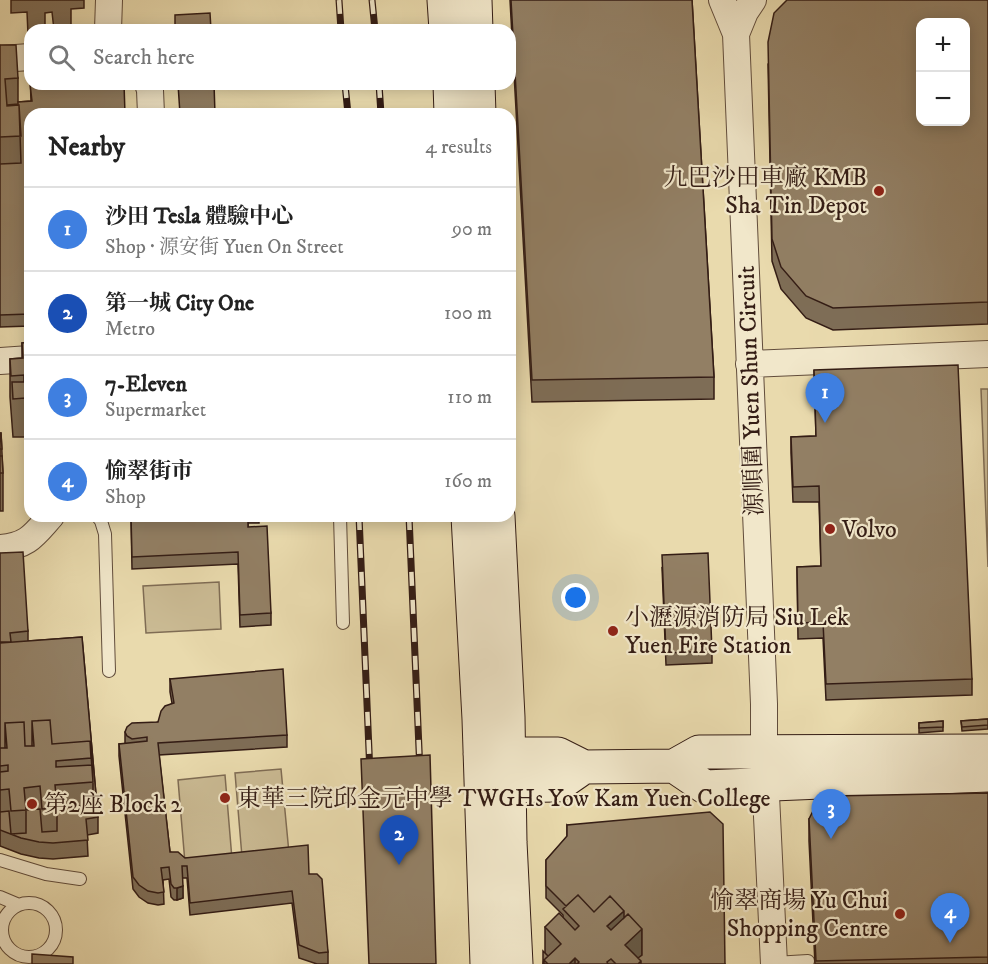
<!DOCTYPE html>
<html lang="en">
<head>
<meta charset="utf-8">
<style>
	body { margin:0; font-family:"IM FELL DW Pica","Noto Serif TC",serif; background:#f6f6f6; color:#222 }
	.controls { position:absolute; right:18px; top:18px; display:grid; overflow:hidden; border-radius:12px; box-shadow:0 3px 15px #0003 }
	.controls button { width:54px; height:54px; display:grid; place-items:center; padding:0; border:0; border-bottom:2px solid #e0e0e0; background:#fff; color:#222; font:30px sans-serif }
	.you { position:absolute; left:576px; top:598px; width:21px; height:21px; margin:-15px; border:4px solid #fff; border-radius:50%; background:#1a73e8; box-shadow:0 0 0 9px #1a73e833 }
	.badge { display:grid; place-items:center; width:39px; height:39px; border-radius:50%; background:#1a73e8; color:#fff; font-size:20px; font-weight:700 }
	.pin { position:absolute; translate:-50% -50px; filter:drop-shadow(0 2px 3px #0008) }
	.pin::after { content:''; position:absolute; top:32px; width:21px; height:18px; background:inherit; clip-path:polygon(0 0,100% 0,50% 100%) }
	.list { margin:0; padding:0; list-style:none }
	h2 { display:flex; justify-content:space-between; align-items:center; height:78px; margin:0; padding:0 24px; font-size:26px }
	h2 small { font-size:20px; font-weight:400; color:#767676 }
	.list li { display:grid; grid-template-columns:39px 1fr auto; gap:18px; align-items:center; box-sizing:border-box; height:84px; padding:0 24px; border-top:2px solid #e0e0e0 }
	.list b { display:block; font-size:22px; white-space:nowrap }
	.list p { margin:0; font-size:20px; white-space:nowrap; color:#767676 }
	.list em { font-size:20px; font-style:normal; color:#767676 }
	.icon { flex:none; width:33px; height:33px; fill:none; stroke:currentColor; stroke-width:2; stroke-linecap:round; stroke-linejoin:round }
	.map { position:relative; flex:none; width:988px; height:964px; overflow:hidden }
	.search { position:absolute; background:#fff; box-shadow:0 3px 15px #0003; left:24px; top:24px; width:492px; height:66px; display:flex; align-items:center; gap:15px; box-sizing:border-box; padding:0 21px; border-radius:18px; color:#767676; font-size:22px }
	.panel { position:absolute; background:#fff; box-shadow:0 3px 15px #0003; left:24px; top:108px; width:492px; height:414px; border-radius:18px }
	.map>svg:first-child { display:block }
</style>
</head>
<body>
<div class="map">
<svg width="988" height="964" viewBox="0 0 988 964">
	<rect width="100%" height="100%" fill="#e9daad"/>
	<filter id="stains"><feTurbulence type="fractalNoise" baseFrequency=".00333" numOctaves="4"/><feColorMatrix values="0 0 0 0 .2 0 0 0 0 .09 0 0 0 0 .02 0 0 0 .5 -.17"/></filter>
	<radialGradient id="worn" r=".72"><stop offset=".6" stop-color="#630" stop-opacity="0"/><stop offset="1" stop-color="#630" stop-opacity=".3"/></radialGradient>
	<path fill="#caba93" stroke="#7f6c54" stroke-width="1.5" d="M981,389H988V567Z
		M219,582L221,629L146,633L143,586Z
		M281,769L289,853L242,857L235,773Z
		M225,775L232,859L185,863L178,780Z"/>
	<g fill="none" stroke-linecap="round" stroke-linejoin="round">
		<g stroke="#614c3b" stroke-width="14">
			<path id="lane" d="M97,516L101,521L105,534L109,671
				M340,516L343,623
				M0,860L46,874L80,879
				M0,897L19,905
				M2 930a27 27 0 1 1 54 0a27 27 0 1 1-54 0Z
				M774,963L808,961"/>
		</g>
		<g stroke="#614c3b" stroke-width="28">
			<path id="street" d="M722,0L736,34
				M753,0L745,12L736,34L764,704V753L774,964
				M108,30L109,0
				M0,59L30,57
				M148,84L150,90L151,114
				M0,361L30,359
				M749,364L988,354
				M0,548C28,546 34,535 51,516"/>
		</g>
		<g stroke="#341d15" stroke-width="35">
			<path id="secondary" d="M444,0L446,30
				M475,0L476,30
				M450,84L451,114
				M478,84L479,114
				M468,516L479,719L487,964
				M498,516L508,717L510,842L516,964
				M480,754H558L584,767L674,766L699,752L988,751
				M674,766L705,787L988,775
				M489,786L558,785L584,767"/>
		</g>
		<use href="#lane" stroke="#f1e7ca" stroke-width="12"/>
		<use href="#street" stroke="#f1e7ca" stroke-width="26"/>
		<use href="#secondary" stroke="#f1e7ca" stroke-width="33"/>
		<g stroke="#341d15" stroke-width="7">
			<path id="rail" d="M339,0L341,30
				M372,0L375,30
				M345,84L348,114
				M379,84L381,114
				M359,516L370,774
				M409,516L420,772"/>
		</g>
		<use href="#rail" stroke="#f1e7ca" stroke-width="4.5" stroke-dasharray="14" stroke-linecap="butt"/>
	</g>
	<path fill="#7e6d56" stroke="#341d15" stroke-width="1.5" d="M11,0H84V8L71,9V30H54L52,12L45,13V30H30V33L28,34L27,12L11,13Z
		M510,0H692L714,377V399L532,402Z
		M988,0V324L833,330L806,318L781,289L772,261L768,64Z
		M0,45L18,78V102L31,101L30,74L125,114H30V326L0,327Z
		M30,342V452H26L25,437H13L10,397V359L22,358V343Z
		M814,370L972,679V695L826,700L823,638L798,639L797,567L821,566L819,502H793L791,453V437L816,436Z
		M0,433H1L3,473V511H0Z
		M131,516H259V523H248V527L271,613V625L240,627L238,564L132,569Z
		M0,553L28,631V641L82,637L98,817V833L87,835L88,856L53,859L39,858L21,854L0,846Z
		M662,567L712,651V663L666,665Z
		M170,679L287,735V747L159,755L170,852L185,858L309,874L328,952V964H317L299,958L292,903L190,915L187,878H182L183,898L177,900H174L171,897L169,879L163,880L164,904L158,905L148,903L139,897L133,889L119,756V744H125V732L158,722L172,703L170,692Z
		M988,719V729L962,731L961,721Z
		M943,721V731L919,733V723Z
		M988,793V964H815L809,841V819Z
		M567,825L725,964H543L545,953V927L563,918V915L546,898V860L567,837Z"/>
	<path fill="#665946" stroke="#341d15" stroke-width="1.5" d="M183,886V898L177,900V888Z
		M624,911L642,929V964H625L594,938Z
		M575,958V964H569Z"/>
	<path fill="#927f64" stroke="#341d15" stroke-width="1.5" fill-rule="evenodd" d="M511,0H692L714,377L532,380Z
		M787,0H988V302L833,308L806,296L781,267L772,239L768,42L774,13ZM921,22H966V122H921Z
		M210,13L211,30H175V15Z
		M0,45H16L18,78L5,79L7,106L19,105L21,136L0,137Z
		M30,84H124L125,114H30V314L0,315V164L21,163L19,105H7L18,104V102L32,101Z
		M178,84H214L215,114H180Z
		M30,342V414H26L25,398L13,399L12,382H24V375L11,376L10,359L23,358L22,343Z
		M958,365L972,679L826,684L823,622L798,623L797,567L821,566L819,486L793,487L791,437L816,436L814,370Z
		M0,433H1L2,449H0Z
		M0,456H2L3,473H0Z
		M131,516H248V527L267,526L271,613L240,615L238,552L132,557Z
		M23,552L28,631L10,633L11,642H0V553Z
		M708,553L712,651L666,653L662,555Z
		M82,637L98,817L86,819L88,840L53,843L39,842L21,838L0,830V812L9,811L11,834L26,833V810L40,809L42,832L57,831V808L93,805V782L90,741L52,744L50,720L32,721V746H25L24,722L5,723V748H0V643Z
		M283,669L287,735L158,743L170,852H178L185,858L308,845L309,874H317L322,879L328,952L319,953L299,945L292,891L190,903L187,866H182L183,886L177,888H174L171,884L169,867L161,868L164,892L158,893L148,891L139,885L133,877L119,744L147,741V737L132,739L127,736L125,732L127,727L132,723L158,722L161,711L165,706L174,703L170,679Z
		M988,719V725L962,727L961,721Z
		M50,720L52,744L90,741L91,758L56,761V767L92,765L93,782L55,785L57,808L42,809L40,786L24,788L26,810L11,811L9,789L0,790V772L8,771V765L0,766V748H7L5,723L24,722L25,746H34L32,721Z
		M943,721V727L919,728V723Z
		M430,755L436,964H369L361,759Z
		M988,793V957L816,961L809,819L815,807L822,800L831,796Z
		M710,812L723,824L725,964H641V961L638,958L642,955V929L628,914L624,918V911L610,896L594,912L578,895L566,906L546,886V860L567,836V825Z
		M578,895L594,912L610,896L624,911L607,926L611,930L628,914L642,929L625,945L641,961L638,964H616L611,959L607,962L608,964H577L579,962L575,958L569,964H548L544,960L561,944L545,927L559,913L575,930L579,926L563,909Z
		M543,951L548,956L544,960V964H543Z
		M32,954L73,957V964H32Z"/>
	<g fill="#8f2418" stroke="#f1e7ca" stroke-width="2">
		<circle cx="879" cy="191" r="6"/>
		<circle cx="830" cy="529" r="6"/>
		<circle cx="613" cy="631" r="6"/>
		<circle cx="225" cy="798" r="6"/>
		<circle cx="32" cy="804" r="6"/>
		<circle cx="900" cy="914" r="6"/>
	</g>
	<g text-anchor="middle" stroke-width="4.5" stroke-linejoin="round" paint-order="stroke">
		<g font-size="24" fill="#341d15" stroke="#f1e7ca" text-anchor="start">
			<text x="867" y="185" text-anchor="end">九巴沙田車廠 KMB<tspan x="867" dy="28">Sha Tin Depot</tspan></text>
			<text x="842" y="537">Volvo</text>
			<text x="625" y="625">小瀝源消防局 Siu Lek<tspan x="625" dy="28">Yuen Fire Station</tspan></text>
			<text x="237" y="806">東華三院邱金元中學 TWGHs Yow Kam Yuen College</text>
			<text x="44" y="812">第2座 Block 2</text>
			<text x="888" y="908" text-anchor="end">愉翠商場 Yu Chui<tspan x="888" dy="28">Shopping Centre</tspan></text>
		</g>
		<g font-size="24" fill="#341d15" stroke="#f1e7ca">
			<text transform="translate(750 391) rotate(-92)" y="8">源順圍 Yuen Shun Circuit</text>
		</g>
	</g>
	<rect width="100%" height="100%" filter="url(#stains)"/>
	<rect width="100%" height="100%" fill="url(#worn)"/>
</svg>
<div class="controls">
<button>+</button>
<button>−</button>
</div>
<div class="you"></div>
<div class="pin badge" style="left:825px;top:423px;background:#3f7fe0">1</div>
<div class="pin badge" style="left:399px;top:865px;background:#1a4fb4">2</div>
<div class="pin badge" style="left:831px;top:839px;background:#3f7fe0">3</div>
<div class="pin badge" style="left:950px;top:943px;background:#3f7fe0">4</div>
<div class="search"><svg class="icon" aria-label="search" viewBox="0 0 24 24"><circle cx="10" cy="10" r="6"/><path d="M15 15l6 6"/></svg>Search here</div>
<section class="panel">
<h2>Nearby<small>4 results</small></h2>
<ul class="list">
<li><span class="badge" style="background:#3f7fe0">1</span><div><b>沙田 Tesla 體驗中心</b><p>Shop · 源安街 Yuen On Street</p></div><em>90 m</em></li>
<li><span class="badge" style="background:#1a4fb4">2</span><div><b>第一城 City One</b><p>Metro</p></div><em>100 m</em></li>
<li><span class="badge" style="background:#3f7fe0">3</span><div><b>7-Eleven</b><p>Supermarket</p></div><em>110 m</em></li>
<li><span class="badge" style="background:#3f7fe0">4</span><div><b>愉翠街市</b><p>Shop</p></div><em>160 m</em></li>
</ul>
</section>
</div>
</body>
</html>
